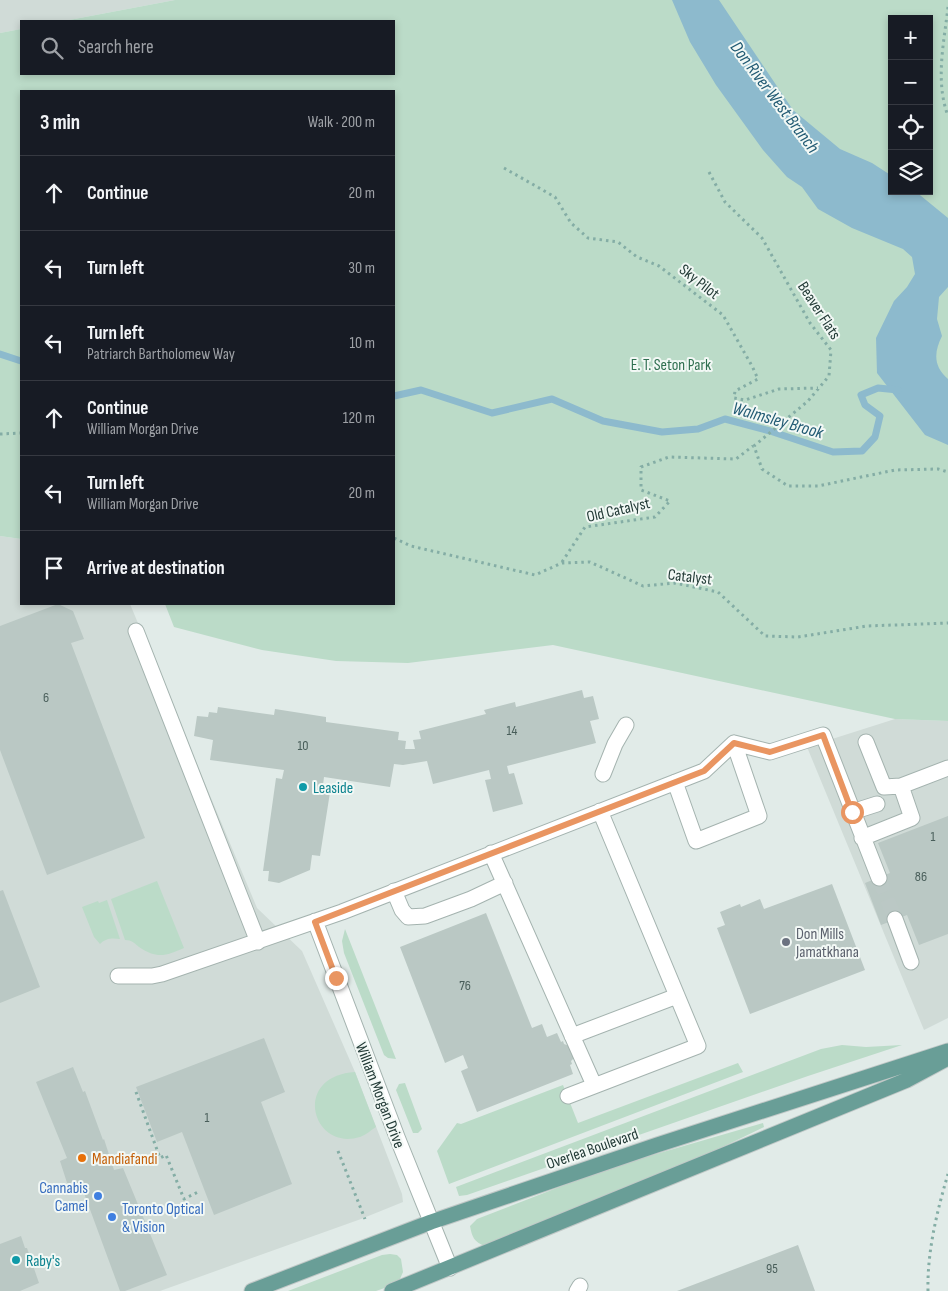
<!DOCTYPE html>
<html lang="en">
<head>
<meta charset="utf-8">
<style>
	body { margin:0; font-family:"Sofia Sans Condensed",sans-serif; background:#242831; color:#f1f3f6 }
	.controls { position:absolute; right:15px; top:15px; display:grid; overflow:hidden; border-radius:0px; box-shadow:0 2px 8px #0003 }
	.controls button { width:45px; height:45px; display:grid; place-items:center; padding:0; border:0; border-bottom:1px solid #363941; background:#171b24; color:#f1f3f6; font:25px sans-serif }
	.stop { position:absolute; width:15px; height:15px; margin:-11px; border:4px solid #e99561; border-radius:50%; background:#fff }
	.stop.end { background:#e99561; border-color:#fff; box-shadow:0 1px 5px #0008 }
	.list { margin:0; padding:0; list-style:none }
	h2 { display:flex; justify-content:space-between; align-items:center; height:65px; margin:0; padding:0 20px; font-size:21px }
	h2 small { font-size:16px; font-weight:400; color:#9ea1a6 }
	.list li { display:grid; grid-template-columns:32px 1fr auto; gap:15px; align-items:center; box-sizing:border-box; height:75px; padding:0 20px; border-top:1px solid #363941 }
	.list b { display:block; font-size:19px; white-space:nowrap }
	.list p { margin:0; font-size:16px; white-space:nowrap; color:#9ea1a6 }
	.list em { font-size:16px; font-style:normal; color:#9ea1a6 }
	.icon { flex:none; width:28px; height:28px; fill:none; stroke:currentColor; stroke-width:2; stroke-linecap:round; stroke-linejoin:round }
	.map { position:relative; flex:none; width:948px; height:1291px; overflow:hidden }
	.search { position:absolute; background:#171b24; box-shadow:0 2px 8px #0003; left:20px; top:20px; width:375px; height:55px; display:flex; align-items:center; gap:12px; box-sizing:border-box; padding:0 18px; border-radius:0px; color:#9ea1a6; font-size:19px }
	.panel { position:absolute; background:#171b24; box-shadow:0 2px 8px #0003; left:20px; top:90px; width:375px; height:515px; border-radius:0px }
	.map>svg:first-child { display:block }
</style>
</head>
<body>
<div class="map">
<svg width="948" height="1291" viewBox="0 0 948 1291">
	<rect width="100%" height="100%" fill="#e1ebe8"/>
	<path fill="#d0dbd7" d="M0,0H175L64,21H21V29L0,33Z
		M0,536L21,539V604H130L257,908L302,951L355,1072L402,1194L403,1202L361,1219L160,1291H0Z
		M895,719L948,721V1018L924,1030L807,747Z"/>
	<path fill="#bbdbc8" fill-rule="evenodd" d="M175,0H948V721L895,719L553,645L408,663L336,661L262,650L174,627L165,604H394V91H21V539L0,536V33L21,29V74H394V21H64ZM892,19H929V191H892Z
		M157,881L184,948C166,956 157,959 139,947C134,943 132,940 125,940L111,899Z
		M107,900L120,939C112,938 106,938 100,944L94,937L82,907L98,901L99,903Z
		M345,929L396,1059L388,1058L384,1055L344,953L342,941Z
		M842,1045L866,1047L902,1045L808,1076L467,1195L459,1196L456,1187L821,1049Z
		M738,1063L743,1072L449,1184L437,1151L457,1123L461,1124L563,1085L578,1123Z
		M355,1072L376,1127C371,1130 366,1135 360,1137C312,1152 291,1076 355,1072Z
		M405,1083L422,1129L418,1133H413L396,1090L399,1084Z
		M763,1123L764,1127L636,1189L485,1246C474,1242 472,1237 470,1226L477,1219L608,1168Z
		M390,1254L397,1255L401,1259L403,1272L400,1279L393,1285L376,1291H288L382,1255Z"/>
	<path fill="#8dbacd" d="M672,0H719L793,110L840,149L872,163L892,176V191H915L948,218V287L939,297L937,319L942,336C934,352 933,366 948,379V445L925,435L877,373L876,338L894,301L907,287L915,274L912,257L903,249L852,228L818,209L802,187L787,177L763,150L716,85L690,42Z"/>
	<g fill="none" stroke-linecap="round" stroke-linejoin="round">
		<path stroke="#8dbacd" stroke-width="7" d="M0,354L21,361
			M394,396L421,390L492,413L552,399L603,421L662,432L698,429L725,419L770,431L833,452L862,451L875,437L880,416L865,405L861,395L878,388L898,390"/>
	</g>
	<path fill="#bac8c4" d="M58,604L73,611L84,639L71,643L145,838L47,875L0,750V626Z
		M582,690L584,698L593,696L599,719L590,721L596,743L507,766L509,774L514,773L523,804L493,812L485,780L491,779L489,770L433,784L427,761L403,765L394,764L390,787L324,777L323,785L331,786L320,856L312,855L310,870L279,883L268,881L269,871H263L276,778L282,779L284,770L210,760L213,740L194,736L197,716L208,717L209,712L217,713L218,707L274,715L275,709L326,717V722L399,732L398,740L406,741L405,749H415L413,740L421,739L419,731L486,714L484,710L515,702L516,707Z
		M948,816V934L919,945L907,915L881,925L865,883L890,873L878,843Z
		M832,884L865,970L750,1014L717,928L725,925L720,912L740,904L741,907L760,899L764,909Z
		M3,890L40,987L0,1003V891Z
		M486,913L532,1028L542,1024L547,1037L557,1033L561,1042L563,1041L564,1044L572,1047L574,1058L571,1061L572,1064L570,1065L573,1074L477,1112L461,1071L468,1068L463,1055L445,1063L400,947Z
		M264,1038L285,1092L261,1102L292,1184L214,1215L182,1132L157,1142L136,1087Z
		M73,1067L83,1092L85,1091L103,1140L104,1139L114,1170L123,1168L167,1275L125,1291H120L81,1185L69,1189L60,1161L67,1158L36,1082Z
		M21,1236L25,1248H27L39,1283L20,1291H0V1244Z
		M798,1245L815,1291H677Z"/>
	<g fill="none" stroke-linecap="round" stroke-linejoin="round">
		<path stroke="#bbc8c5" stroke-width="15" stroke-dasharray="15 8" stroke-linecap="butt" d="M879,878L895,919"/>
		<g stroke="#a4b3af" stroke-width="17">
			<path id="minor" d="M136,631L258,942
				M866,742L884,787L901,786
				M734,743L770,752L823,735L879,878
				M603,774L615,744L626,725
				M675,782L696,841L759,816L734,743
				M852,812L877,804
				M862,838L912,818L901,786L948,768
				M491,853L594,1085
				M394,891L402,910L408,917L425,916L471,899L505,883
				M895,919L911,962
				M315,921L397,1137L450,1268
				M118,976H152L162,974L342,912L704,771L734,743
				M572,1036L677,996
				M568,1096L698,1046L600,811
				M577,1291L580,1286"/>
		</g>
		<g stroke="#c1c8c7" stroke-width="17">
			<path id="major" d="M252,1291L431,1222L657,1145L948,1051
				M392,1291L907,1080L946,1059"/>
		</g>
		<path stroke="#84ada5" stroke-width="3" stroke-dasharray="2.5 4" stroke-linecap="butt" d="M948,7C944,43 935,81 948,116
			M504,168L555,197L571,223L588,238L618,242L637,257L659,266L723,315L752,366L758,379L735,391L734,398L745,400L779,389L818,388
			M709,172L725,202L762,238L810,323L831,350L829,376L808,401L754,446L762,469L788,486H818L895,470L938,469L948,472
			M0,434L21,433
			M394,538L411,546L535,575L562,563L590,562L643,586L675,583L718,592L765,636L798,637L867,626L948,623
			M562,562L585,527L655,517L670,501L641,490V467L669,457L736,459L753,446
			M136,1092L160,1158L166,1155L184,1199L198,1192
			M338,1151L365,1219
			M928,1291C927,1252 937,1211 948,1174"/>
		<use href="#minor" stroke="#fff" stroke-width="15"/>
		<use href="#major" stroke="#699e97" stroke-width="15"/>
	</g>
	<g fill="none" stroke-linecap="round" stroke-linejoin="round">
		<path stroke="#e99561" stroke-width="6" d="M336,978L315,922L704,771L734,743L770,752L823,735L852,812"/>
	</g>
	<g fill="#0f9aa8" stroke="#f2f8f5" stroke-width="2">
		<circle cx="303" cy="787" r="5"/>
		<circle cx="16" cy="1260" r="5"/>
	</g>
	<circle fill="#6b7280" stroke="#f2f8f5" stroke-width="2" cx="786" cy="942" r="5"/>
	<circle fill="#e8710a" stroke="#f2f8f5" stroke-width="2" cx="82" cy="1158" r="5"/>
	<g fill="#3f7fe0" stroke="#f2f8f5" stroke-width="2">
		<circle cx="98" cy="1196" r="5"/>
		<circle cx="112" cy="1217" r="5"/>
	</g>
	<g text-anchor="middle" stroke-width="4" stroke-linejoin="round" paint-order="stroke">
		<g font-size="14" fill="#495e5a">
			<text x="46" y="702">6</text>
			<text x="512" y="735">14</text>
			<text x="303" y="750">10</text>
			<text x="933" y="841">1</text>
			<text x="921" y="881">86</text>
			<text x="465" y="990">76</text>
			<text x="207" y="1122">1</text>
			<text x="772" y="1273">95</text>
		</g>
		<g font-size="16" fill="#233b37" stroke="#f2f8f5">
			<text transform="translate(700 281) rotate(38)" y="6">Sky Pilot</text>
			<text transform="translate(820 310) rotate(57)" y="6">Beaver Flats</text>
			<text transform="translate(618 509) rotate(-13)" y="6">Old Catalyst</text>
			<text transform="translate(690 576) rotate(7)" y="6">Catalyst</text>
			<text transform="translate(381 1095) rotate(69)" y="6">William Morgan Drive</text>
			<text transform="translate(592 1148) rotate(-19)" y="6">Overlea Boulevard</text>
		</g>
		<g font-size="16" fill="#2f6f50" stroke="#f2f8f5">
			<text x="671" y="370">E. T. Seton Park</text>
		</g>
		<g font-size="16" fill="#0d838f" stroke="#f2f8f5" text-anchor="start">
			<text x="313" y="793">Leaside</text>
			<text x="26" y="1266">Raby's</text>
		</g>
		<g font-size="16" fill="#5b616d" stroke="#f2f8f5" text-anchor="start">
			<text x="796" y="939">Don Mills<tspan x="796" dy="18">Jamatkhana</tspan></text>
		</g>
		<g font-size="16" fill="#c56008" stroke="#f2f8f5" text-anchor="start">
			<text x="92" y="1164">Mandiafandi</text>
		</g>
		<g font-size="16" fill="#366cbe" stroke="#f2f8f5" text-anchor="end">
			<text x="88" y="1193">Cannabis<tspan x="88" dy="18">Camel</tspan></text>
			<text x="122" y="1214" text-anchor="start">Toronto Optical<tspan x="122" dy="18">&amp; Vision</tspan></text>
		</g>
		<g font-size="18" font-style="italic" fill="#215a73" stroke="#f2f8f5">
			<text transform="translate(775 97) rotate(53)" y="6">Don River West Branch</text>
			<text transform="translate(778 420) rotate(16)" y="6">Walmsley Brook</text>
		</g>
	</g>
</svg>
<div class="controls">
<button>+</button>
<button>−</button>
<button><svg class="icon" aria-label="locate" viewBox="0 0 24 24"><circle cx="12" cy="12" r="6"/><path d="M12 2v4M12 18v4M2 12h4M18 12h4"/></svg></button>
<button><svg class="icon" aria-label="layers" viewBox="0 0 24 24"><path d="M12 4l9 5-9 5-9-5zM3 14l9 5 9-5"/></svg></button>
</div>
<div class="stop" style="left:852px;top:812px"></div>
<div class="stop end" style="left:336px;top:978px"></div>
<div class="search"><svg class="icon" aria-label="search" viewBox="0 0 24 24"><circle cx="10" cy="10" r="6"/><path d="M15 15l6 6"/></svg>Search here</div>
<section class="panel">
<h2>3 min<small>Walk · 200 m</small></h2>
<ul class="list">
<li><svg class="icon" aria-label="ahead" viewBox="0 0 24 24"><path d="M12 20V5M6 11l6-6 6 6"/></svg><div><b>Continue</b></div><em>20 m</em></li>
<li><svg class="icon" aria-label="left" viewBox="0 0 24 24"><path d="M17 20v-9H6M10 6l-5 5 5 5"/></svg><div><b>Turn left</b></div><em>30 m</em></li>
<li><svg class="icon" aria-label="left" viewBox="0 0 24 24"><path d="M17 20v-9H6M10 6l-5 5 5 5"/></svg><div><b>Turn left</b><p>Patriarch Bartholomew Way</p></div><em>10 m</em></li>
<li><svg class="icon" aria-label="ahead" viewBox="0 0 24 24"><path d="M12 20V5M6 11l6-6 6 6"/></svg><div><b>Continue</b><p>William Morgan Drive</p></div><em>120 m</em></li>
<li><svg class="icon" aria-label="left" viewBox="0 0 24 24"><path d="M17 20v-9H6M10 6l-5 5 5 5"/></svg><div><b>Turn left</b><p>William Morgan Drive</p></div><em>20 m</em></li>
<li><svg class="icon" aria-label="arrive" viewBox="0 0 24 24"><path d="M6 21V4h12l-3 4 3 4H6"/></svg><div><b>Arrive at destination</b></div></li>
</ul>
</section>
</div>
</body>
</html>
